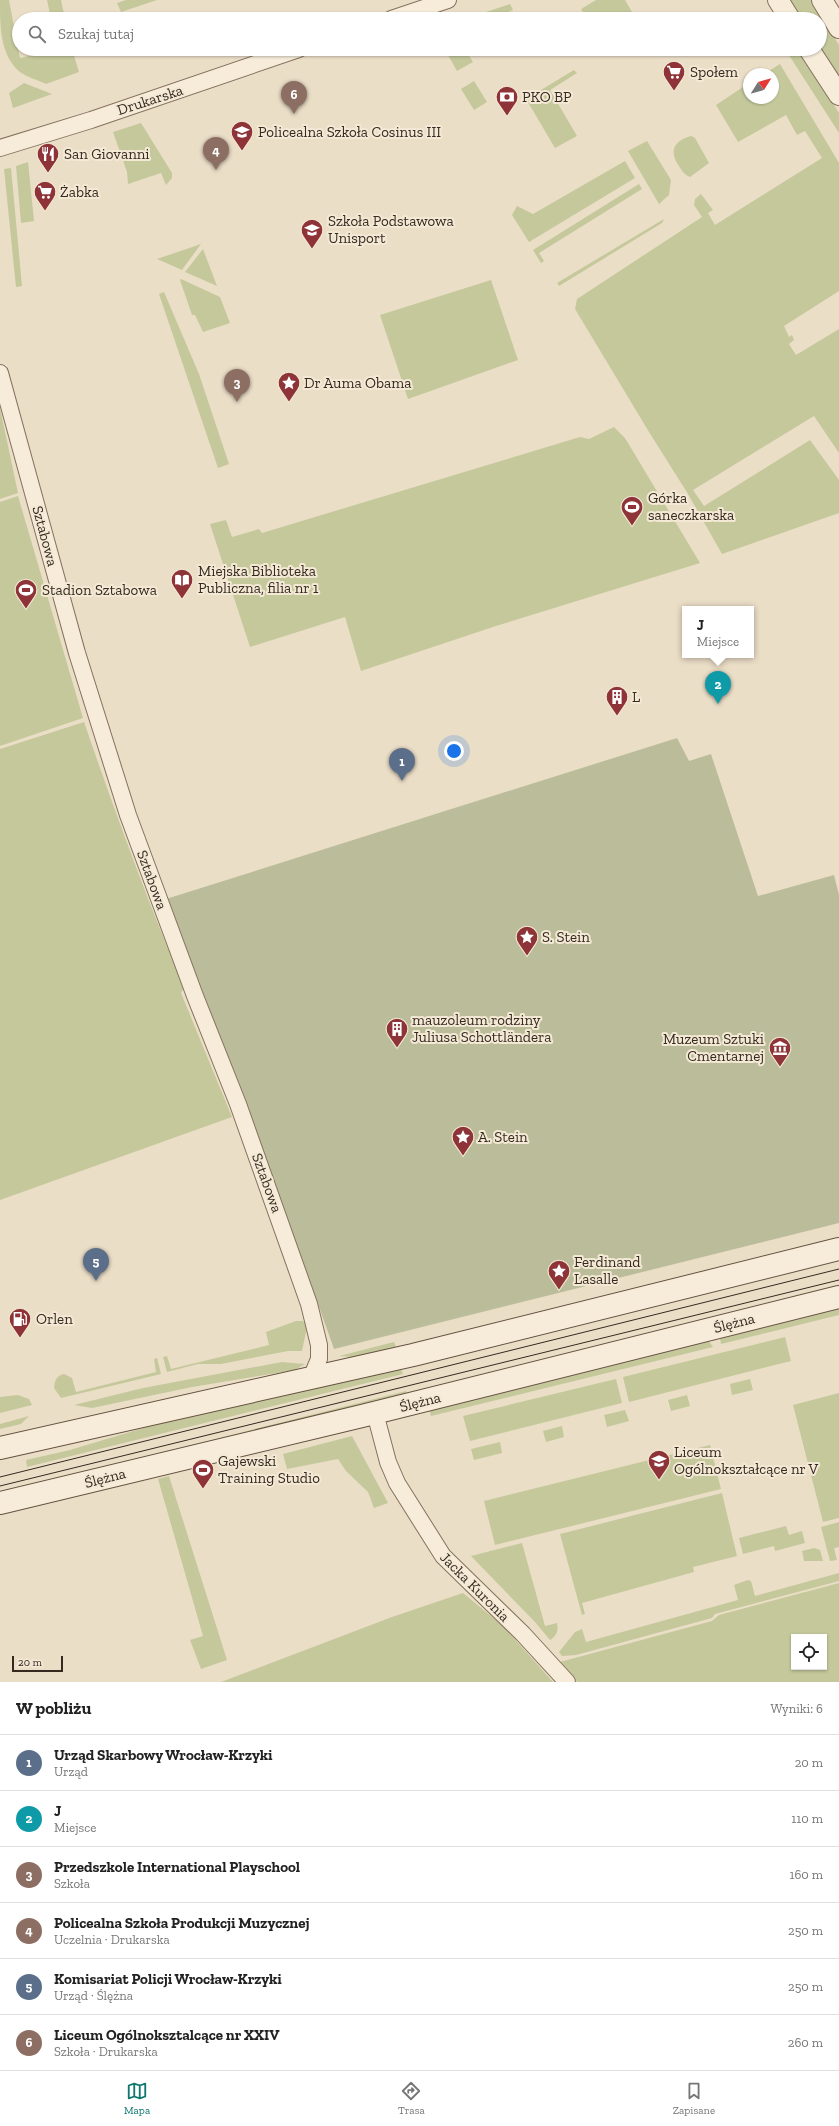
<!DOCTYPE html>
<html lang="pl">
<head>
<meta charset="utf-8">
<style>
	body { margin:0; font-family:"Zilla Slab",serif; background:#f2f2f2; color:#222 }
	.controls { position:absolute; right:12px; bottom:12px; display:grid; overflow:hidden; border-radius:0px; box-shadow:0 1px 3px #0004 }
	.controls button { width:36px; height:36px; display:grid; place-items:center; padding:0; border:0; border-bottom:1px solid #e0e0e0; background:#fff; color:#222; font:20px sans-serif }
	.compass { position:absolute; left:743px; top:68px; width:36px; height:36px; border-radius:50%; background:#fff; box-shadow:0 1px 3px #0004; rotate:53deg }
	.scale { position:absolute; left:12px; bottom:10px; width:51px; box-sizing:border-box; padding-left:4px; border:2px solid #362a20; border-top:0; font-size:11px; line-height:14px; white-space:nowrap; color:#362a20; -webkit-text-stroke:3px #f3e9d5; paint-order:stroke }
	.you { position:absolute; left:454px; top:751px; width:14px; height:14px; margin:-10px; border:3px solid #fff; border-radius:50%; background:#1a73e8; box-shadow:0 0 0 6px #1a73e833 }
	.badge { display:grid; place-items:center; width:26px; height:26px; border-radius:50%; background:#0f766e; color:#fff; font-size:13px; font-weight:700 }
	.pin { position:absolute; translate:-50% -33px; filter:drop-shadow(0 1px 2px #0008) }
	.pin::after { content:''; position:absolute; top:21px; width:14px; height:12px; background:inherit; clip-path:polygon(0 0,100% 0,50% 100%) }
	.popup { position:absolute; left:682px; top:606px; width:72px; height:52px; box-sizing:border-box; display:grid; place-content:center; border-radius:0px; background:#fff; filter:drop-shadow(0 1px 3px #0005); font-size:13px; white-space:nowrap; color:#767676 }
	.popup b { font-size:15px; color:#222 }
	.popup::after { content:''; position:absolute; left:50%; top:100%; margin-left:-8px; border:8px solid transparent; border-top-color:#fff }
	.list { margin:0; padding:0; list-style:none }
	h2 { display:flex; justify-content:space-between; align-items:center; height:52px; margin:0; padding:0 16px; font-size:17px }
	h2 small { font-size:13px; font-weight:400; color:#767676 }
	.list li { display:grid; grid-template-columns:26px 1fr auto; gap:12px; align-items:center; box-sizing:border-box; height:56px; padding:0 16px; border-top:1px solid #e0e0e0 }
	.list b { display:block; font-size:15px; white-space:nowrap }
	.list p { margin:0; font-size:13px; white-space:nowrap; color:#767676 }
	.list em { font-size:13px; font-style:normal; color:#767676 }
	.icon { flex:none; width:22px; height:22px; fill:none; stroke:currentColor; stroke-width:2; stroke-linecap:round; stroke-linejoin:round }
	.map { position:relative; flex:none; width:839px; height:1682px; overflow:hidden }
	.search { position:absolute; background:#fff; box-shadow:0 1px 3px #0004; left:12px; right:12px; top:12px; height:44px; display:flex; align-items:center; gap:10px; box-sizing:border-box; padding:0 14px; border-radius:22px; color:#767676; font-size:15px }
	.sheet { height:388px; background:#fff }
	nav { display:flex; justify-content:space-around; align-items:center; box-sizing:border-box; height:56px; border-top:1px solid #e0e0e0; background:#fff; font-size:11px; color:#767676 }
	nav a { display:grid; justify-items:center; gap:2px }
	nav .on { color:#0f766e }
	.map>svg:first-child { display:block }
</style>
</head>
<body>
<div class="map">
<svg width="839" height="1682" viewBox="0 0 839 1682">
	<rect width="100%" height="100%" fill="#ebdec7"/>
	<path fill="#c4c89b" fill-rule="evenodd" d="M0,0H9L20,58L39,54L38,49H72L79,72L46,84C38,80 27,77 20,72C0,55 0,27 0,0Z
		M47,0H61L65,19H51Z
		M126,0H157L121,12L117,3Z
		M596,0H625L632,12L622,19H587L581,9Z
		M787,0H811L839,45V80L820,49V19H800Z
		M510,4L513,10L492,19H465Z
		M460,49H465L473,62L457,71L448,55Z
		M785,49H799L839,113V133Z
		M780,64L839,163V291L784,326L789,337L792,335L794,340L789,344L796,355L839,329V453L814,416L693,490L704,506L810,440L839,480V513L722,554L688,494L649,432L575,309L577,299L702,217L694,205L695,199L701,194L713,210L708,213L715,225L822,158L805,131L797,135L786,115L738,142L716,105L749,83V98H773V74H764Z
		M574,70L577,73L550,90L577,136L555,148L526,99Z
		M474,81L487,102L474,110L461,89Z
		M24,83L52,94L13,108L9,93Z
		M141,123L172,173V178L166,185L161,173L128,184L127,172L113,132Z
		M691,136L695,138L709,163L690,177C683,174 681,169 677,163C669,149 676,140 691,136Z
		M647,141L671,180L669,195L659,204L628,151Z
		M625,161L635,178L529,242L512,215L517,206L533,214Z
		M28,162L34,221L21,223L16,166Z
		M11,168L22,286L16,287L4,169Z
		M639,184L642,189L539,253L544,261L541,263L533,250Z
		M664,219L662,223L559,286L557,283Z
		M201,244L182,270L157,259Z
		M203,249L217,286L185,272Z
		M181,279L220,297L230,323L203,332L195,315H192L180,280Z
		M491,280L518,360L408,399L380,315Z
		M164,292L199,374L229,464L218,468L159,294Z
		M0,408L18,493L0,499Z
		M614,427L625,438L700,563L496,626L361,671L345,617L250,647L210,524L226,520L232,537L259,529L262,533L580,437L589,439Z
		M18,496L83,718L0,746V502Z
		M84,722C115,812 147,900 184,987L181,993L232,1117L0,1200V749Z
		M839,1307V1315L721,1344L720,1338L722,1336Z
		M296,1321H303L307,1327L302,1351H288L221,1364H198L167,1372L163,1357L167,1356L171,1369L269,1345L266,1332Z
		M785,1337L791,1361L629,1402L623,1377Z
		M708,1340L713,1347L431,1416L429,1409Z
		M394,1342L396,1347L352,1357L339,1356Z
		M157,1358L161,1374L61,1398L54,1388C55,1380 56,1376 64,1374L72,1378L76,1392L156,1372L154,1359Z
		M282,1362L305,1364L295,1370L192,1387L92,1408L74,1405L143,1388Z
		M400,1366L403,1374L27,1467L26,1460L70,1450L160,1423Z
		M616,1379L622,1403L470,1441L463,1416Z
		M750,1379L753,1390L732,1395L730,1384Z
		M406,1391L407,1395L0,1493V1492L61,1478Z
		M839,1393V1518L823,1522L793,1405Z
		M18,1395L29,1399L32,1405L0,1413V1397Z
		M687,1395L690,1406L671,1411L668,1400Z
		M625,1410L629,1421L607,1427L604,1415Z
		M29,1416L21,1424L0,1429V1424Z
		M562,1426L564,1437L546,1442L543,1431Z
		M352,1436L388,1503L374,1508L368,1492L346,1471L338,1459L287,1469L283,1454Z
		M500,1442L502,1453L474,1460L471,1449Z
		M710,1445L721,1489L495,1545L484,1501Z
		M169,1476L227,1660L201,1669L190,1640L203,1636L158,1479Z
		M722,1493L737,1556L693,1567L694,1572L582,1603L585,1614L582,1615L560,1534Z
		M839,1522V1547L834,1548L837,1560L830,1561L821,1527Z
		M786,1526L789,1535L802,1531L805,1543L775,1551L774,1546L743,1554L739,1538Z
		M522,1543L545,1626L557,1623C559,1631 556,1636 550,1640L535,1622L471,1556Z
		M814,1548L820,1550L823,1561H804L802,1551Z
		M839,1573V1581L715,1614L712,1618L576,1655L562,1656L559,1652L575,1632L582,1629L586,1642L738,1600L734,1585L748,1580L751,1581L755,1596Z
		M839,1583V1682H577L560,1662L712,1621L719,1615ZM794,1637H824V1667H794Z
		M463,1593L503,1626L553,1682H221L392,1617Z"/>
	<path fill="#bbbd9a" d="M677,738L689,761L711,754L758,896L834,875L839,895V1223L334,1349L245,1099L166,899Z"/>
	<g fill="none" stroke-linecap="round" stroke-linejoin="round">
		<g stroke="#85715e" stroke-width="18">
			<path id="minor" d="M391,19L448,0
				M0,148L91,120L299,49
				M0,373L77,653L128,815L195,996L238,1104L309,1304L319,1345V1359L311,1378
				M375,1413L388,1462L397,1483L443,1556L523,1634L567,1682"/>
		</g>
		<g stroke="#85715e" stroke-width="22">
			<path id="tertiary" d="M778,0L790,19
				M822,0L839,28
				M809,49L839,95"/>
		</g>
		<g stroke="#665241" stroke-width="24">
			<path id="secondary" d="M0,1448L413,1355L839,1249
				M0,1503L362,1416L839,1297"/>
		</g>
		<use href="#minor" stroke="#f6ecd9" stroke-width="16"/>
		<use href="#tertiary" stroke="#f6ecd9" stroke-width="20"/>
		<use href="#secondary" stroke="#f6ecd9" stroke-width="22"/>
		<path stroke="#362a20" stroke-width="1" d="M0,1477L839,1269
			M0,1486L839,1280"/>
	</g>
	<defs>
		<g id="supermarket-pin" transform="scale(1.15)"><path d="M0 17L-7.5 6A9.5 9.5 0 1 1 7.5 6Z" fill="#8e3337" stroke="#f3e9d5"/><path d="M-6-5.5h2.5l.6 2H6L4.5 2H-2.5L-4.4-4H-6ZM-1.5 3.2a1.3 1.3 0 1 0 .1 0ZM3 3.2a1.3 1.3 0 1 0 .1 0Z" fill="#fff"/></g>
		<g id="bank-pin" transform="scale(1.15)"><path d="M0 17L-7.5 6A9.5 9.5 0 1 1 7.5 6Z" fill="#8e3337" stroke="#f3e9d5"/><path d="M-6-4H6V4H-6ZM0-2.3a2.3 2.3 0 1 0 0 4.6a2.3 2.3 0 1 0 0-4.6Z" fill="#fff"/></g>
		<g id="university-pin" transform="scale(1.15)"><path d="M0 17L-7.5 6A9.5 9.5 0 1 1 7.5 6Z" fill="#8e3337" stroke="#f3e9d5"/><path d="M0-5L7-2L0 1L-7-2ZM-4 1L0 2.5L4 1V4Q0 6-4 4Z" fill="#fff"/></g>
		<g id="restaurant-pin" transform="scale(1.15)"><path d="M0 17L-7.5 6A9.5 9.5 0 1 1 7.5 6Z" fill="#8e3337" stroke="#f3e9d5"/><path d="M-5-6h1v4h1v-4h1v4h1v-4h1v5L-1.5 .5V6h-2V.5L-5-1ZM5-6V6H3V1.5H1.5Q1.5-4 5-6Z" fill="#fff"/></g>
		<g id="school-pin" transform="scale(1.15)"><path d="M0 17L-7.5 6A9.5 9.5 0 1 1 7.5 6Z" fill="#8e3337" stroke="#f3e9d5"/><path d="M0-5L7-2L0 1L-7-2ZM-4 1L0 2.5L4 1V4Q0 6-4 4Z" fill="#fff"/></g>
		<g id="sight-pin" transform="scale(1.15)"><path d="M0 17L-7.5 6A9.5 9.5 0 1 1 7.5 6Z" fill="#8e3337" stroke="#f3e9d5"/><path d="M0-6L1.8-2.2L6-1.7L2.9 1.2L3.7 5.4L0 3.3L-3.7 5.4L-2.9 1.2L-6-1.7L-1.8-2.2Z" fill="#fff"/></g>
		<g id="stadium-pin" transform="scale(1.15)"><path d="M0 17L-7.5 6A9.5 9.5 0 1 1 7.5 6Z" fill="#8e3337" stroke="#f3e9d5"/><path d="M0-5a6.5 5 0 1 0 0 10a6.5 5 0 1 0 0-10ZM-3.5-1.8h7v3.6h-7Z" fill="#fff"/></g>
		<g id="library-pin" transform="scale(1.15)"><path d="M0 17L-7.5 6A9.5 9.5 0 1 1 7.5 6Z" fill="#8e3337" stroke="#f3e9d5"/><path d="M-6-4Q-3-5.5-.7-3.5V5Q-3 3-6 4ZM6-4Q3-5.5 .7-3.5V5Q3 3 6 4Z" fill="#fff"/></g>
		<g id="building-pin" transform="scale(1.15)"><path d="M0 17L-7.5 6A9.5 9.5 0 1 1 7.5 6Z" fill="#8e3337" stroke="#f3e9d5"/><path d="M-4-6H4V6H1V3H-1V6H-4ZM-2.5-4.3h1.7v1.8h-1.7ZM.8-4.3h1.7v1.8H.8ZM-2.5-1h1.7V.8h-1.7ZM.8-1h1.7V.8H.8Z" fill="#fff"/></g>
		<g id="museum-pin" transform="scale(1.15)"><path d="M0 17L-7.5 6A9.5 9.5 0 1 1 7.5 6Z" fill="#8e3337" stroke="#f3e9d5"/><path d="M0-6L6-3V-2H-6V-3ZM-5-1h2V3h-2ZM-1-1h2V3h-2ZM3-1h2V3H3ZM-6 4H6V6H-6Z" fill="#fff"/></g>
		<g id="fuel-pin" transform="scale(1.15)"><path d="M0 17L-7.5 6A9.5 9.5 0 1 1 7.5 6Z" fill="#8e3337" stroke="#f3e9d5"/><path d="M-5.5-6h7V0h2V4h1.3V-2.5L3-4.5l.8-.8L6-3V5H2.5V1h-1V6h-7ZM-4.2-4.7v3.2H.2V-4.7Z" fill="#fff"/></g>
	</defs>
	<g fill-rule="evenodd">
		<use href="#supermarket-pin" x="674" y="72"/>
		<use href="#bank-pin" x="507" y="97"/>
		<use href="#university-pin" x="242" y="132"/>
		<use href="#restaurant-pin" x="48" y="154"/>
		<use href="#supermarket-pin" x="45" y="192"/>
		<use href="#school-pin" x="312" y="230"/>
		<use href="#sight-pin" x="289" y="383"/>
		<use href="#stadium-pin" x="632" y="507"/>
		<use href="#library-pin" x="182" y="580"/>
		<use href="#stadium-pin" x="26" y="590"/>
		<use href="#building-pin" x="617" y="697"/>
		<use href="#sight-pin" x="527" y="937"/>
		<use href="#building-pin" x="397" y="1029"/>
		<use href="#museum-pin" x="780" y="1048"/>
		<use href="#sight-pin" x="463" y="1137"/>
		<use href="#sight-pin" x="559" y="1271"/>
		<use href="#fuel-pin" x="20" y="1319"/>
		<use href="#school-pin" x="659" y="1461"/>
		<use href="#stadium-pin" x="203" y="1470"/>
	</g>
	<g text-anchor="middle" stroke-width="4" stroke-linejoin="round" paint-order="stroke">
		<g font-size="15" fill="#362a20" stroke="#f3e9d5" text-anchor="start">
			<text x="690" y="77">Społem</text>
			<text x="522" y="102">PKO BP</text>
			<text x="258" y="137">Policealna Szkoła Cosinus III</text>
			<text x="64" y="159">San Giovanni</text>
			<text x="60" y="197">Żabka</text>
			<text x="328" y="226">Szkoła Podstawowa<tspan x="328" dy="17">Unisport</tspan></text>
			<text x="304" y="388">Dr Auma Obama</text>
			<text x="648" y="503">Górka<tspan x="648" dy="17">saneczkarska</tspan></text>
			<text x="198" y="576">Miejska Biblioteka<tspan x="198" dy="17">Publiczna, filia nr 1</tspan></text>
			<text x="42" y="595">Stadion Sztabowa</text>
			<text x="632" y="702">L</text>
			<text x="542" y="942">S. Stein</text>
			<text x="412" y="1025">mauzoleum rodziny<tspan x="412" dy="17">Juliusa Schottländera</tspan></text>
			<text x="764" y="1044" text-anchor="end">Muzeum Sztuki<tspan x="764" dy="17">Cmentarnej</tspan></text>
			<text x="478" y="1142">A. Stein</text>
			<text x="574" y="1267">Ferdinand<tspan x="574" dy="17">Lasalle</tspan></text>
			<text x="36" y="1324">Orlen</text>
			<text x="674" y="1457">Liceum<tspan x="674" dy="17">Ogólnokształcące nr V</tspan></text>
			<text x="218" y="1466">Gajewski<tspan x="218" dy="17">Training Studio</tspan></text>
		</g>
		<g font-size="15" fill="#362a20" stroke="#f3e9d5">
			<text transform="translate(150 100) rotate(-18)" y="5">Drukarska</text>
			<text transform="translate(45 536) rotate(75)" y="5">Sztabowa</text>
			<text transform="translate(152 880) rotate(70)" y="5">Sztabowa</text>
			<text transform="translate(267 1183) rotate(70)" y="5">Sztabowa</text>
			<text transform="translate(734 1323) rotate(-14)" y="5">Ślężna</text>
			<text transform="translate(420 1402) rotate(-14)" y="5">Ślężna</text>
			<text transform="translate(105 1478) rotate(-14)" y="5">Ślężna</text>
			<text transform="translate(475 1587) rotate(45)" y="5">Jacka Kuronia</text>
		</g>
	</g>
</svg>
<div class="controls">
<button><svg class="icon" aria-label="locate" viewBox="0 0 24 24"><circle cx="12" cy="12" r="6"/><path d="M12 2v4M12 18v4M2 12h4M18 12h4"/></svg></button>
</div>
<svg class="compass" viewBox="-18 -18 36 36"><path d="M0-13l5 13h-10z" fill="#e53935"/><path d="M0 13l5-13h-10z" fill="#767676"/></svg>
<div class="scale">20 m</div>
<div class="you"></div>
<div class="pin badge" style="left:402px;top:781px;background:#5c6f8a">1</div>
<div class="pin badge" style="left:718px;top:704px;background:#0f9aa8">2</div>
<div class="popup"><b>J</b>Miejsce</div>
<div class="pin badge" style="left:237px;top:402px;background:#8d6e63">3</div>
<div class="pin badge" style="left:216px;top:170px;background:#8d6e63">4</div>
<div class="pin badge" style="left:96px;top:1281px;background:#5c6f8a">5</div>
<div class="pin badge" style="left:294px;top:114px;background:#8d6e63">6</div>
<div class="search"><svg class="icon" aria-label="search" viewBox="0 0 24 24"><circle cx="10" cy="10" r="6"/><path d="M15 15l6 6"/></svg>Szukaj tutaj</div>
</div>
<section class="sheet">
<h2>W pobliżu<small>Wyniki: 6</small></h2>
<ul class="list">
<li><span class="badge" style="background:#5c6f8a">1</span><div><b>Urząd Skarbowy Wrocław-Krzyki</b><p>Urząd</p></div><em>20 m</em></li>
<li><span class="badge" style="background:#0f9aa8">2</span><div><b>J</b><p>Miejsce</p></div><em>110 m</em></li>
<li><span class="badge" style="background:#8d6e63">3</span><div><b>Przedszkole International Playschool</b><p>Szkoła</p></div><em>160 m</em></li>
<li><span class="badge" style="background:#8d6e63">4</span><div><b>Policealna Szkoła Produkcji Muzycznej</b><p>Uczelnia · Drukarska</p></div><em>250 m</em></li>
<li><span class="badge" style="background:#5c6f8a">5</span><div><b>Komisariat Policji Wrocław-Krzyki</b><p>Urząd · Ślężna</p></div><em>250 m</em></li>
<li><span class="badge" style="background:#8d6e63">6</span><div><b>Liceum Ogólnoksztalcące nr XXIV</b><p>Szkoła · Drukarska</p></div><em>260 m</em></li>
</ul>
</section>
<nav>
<a class="on"><svg class="icon" aria-label="map" viewBox="0 0 24 24"><path d="M3 6l6-2 6 2 6-2v14l-6 2-6-2-6 2zM9 4v14M15 6v14"/></svg>Mapa</a>
<a><svg class="icon" aria-label="directions" viewBox="0 0 24 24"><path d="M12 3l9 9-9 9-9-9zM9 14v-3h6M13 9l2 2-2 2"/></svg>Trasa</a>
<a><svg class="icon" aria-label="saved" viewBox="0 0 24 24"><path d="M7 4h10v16l-5-4-5 4z"/></svg>Zapisane</a>
</nav>
</body>
</html>
